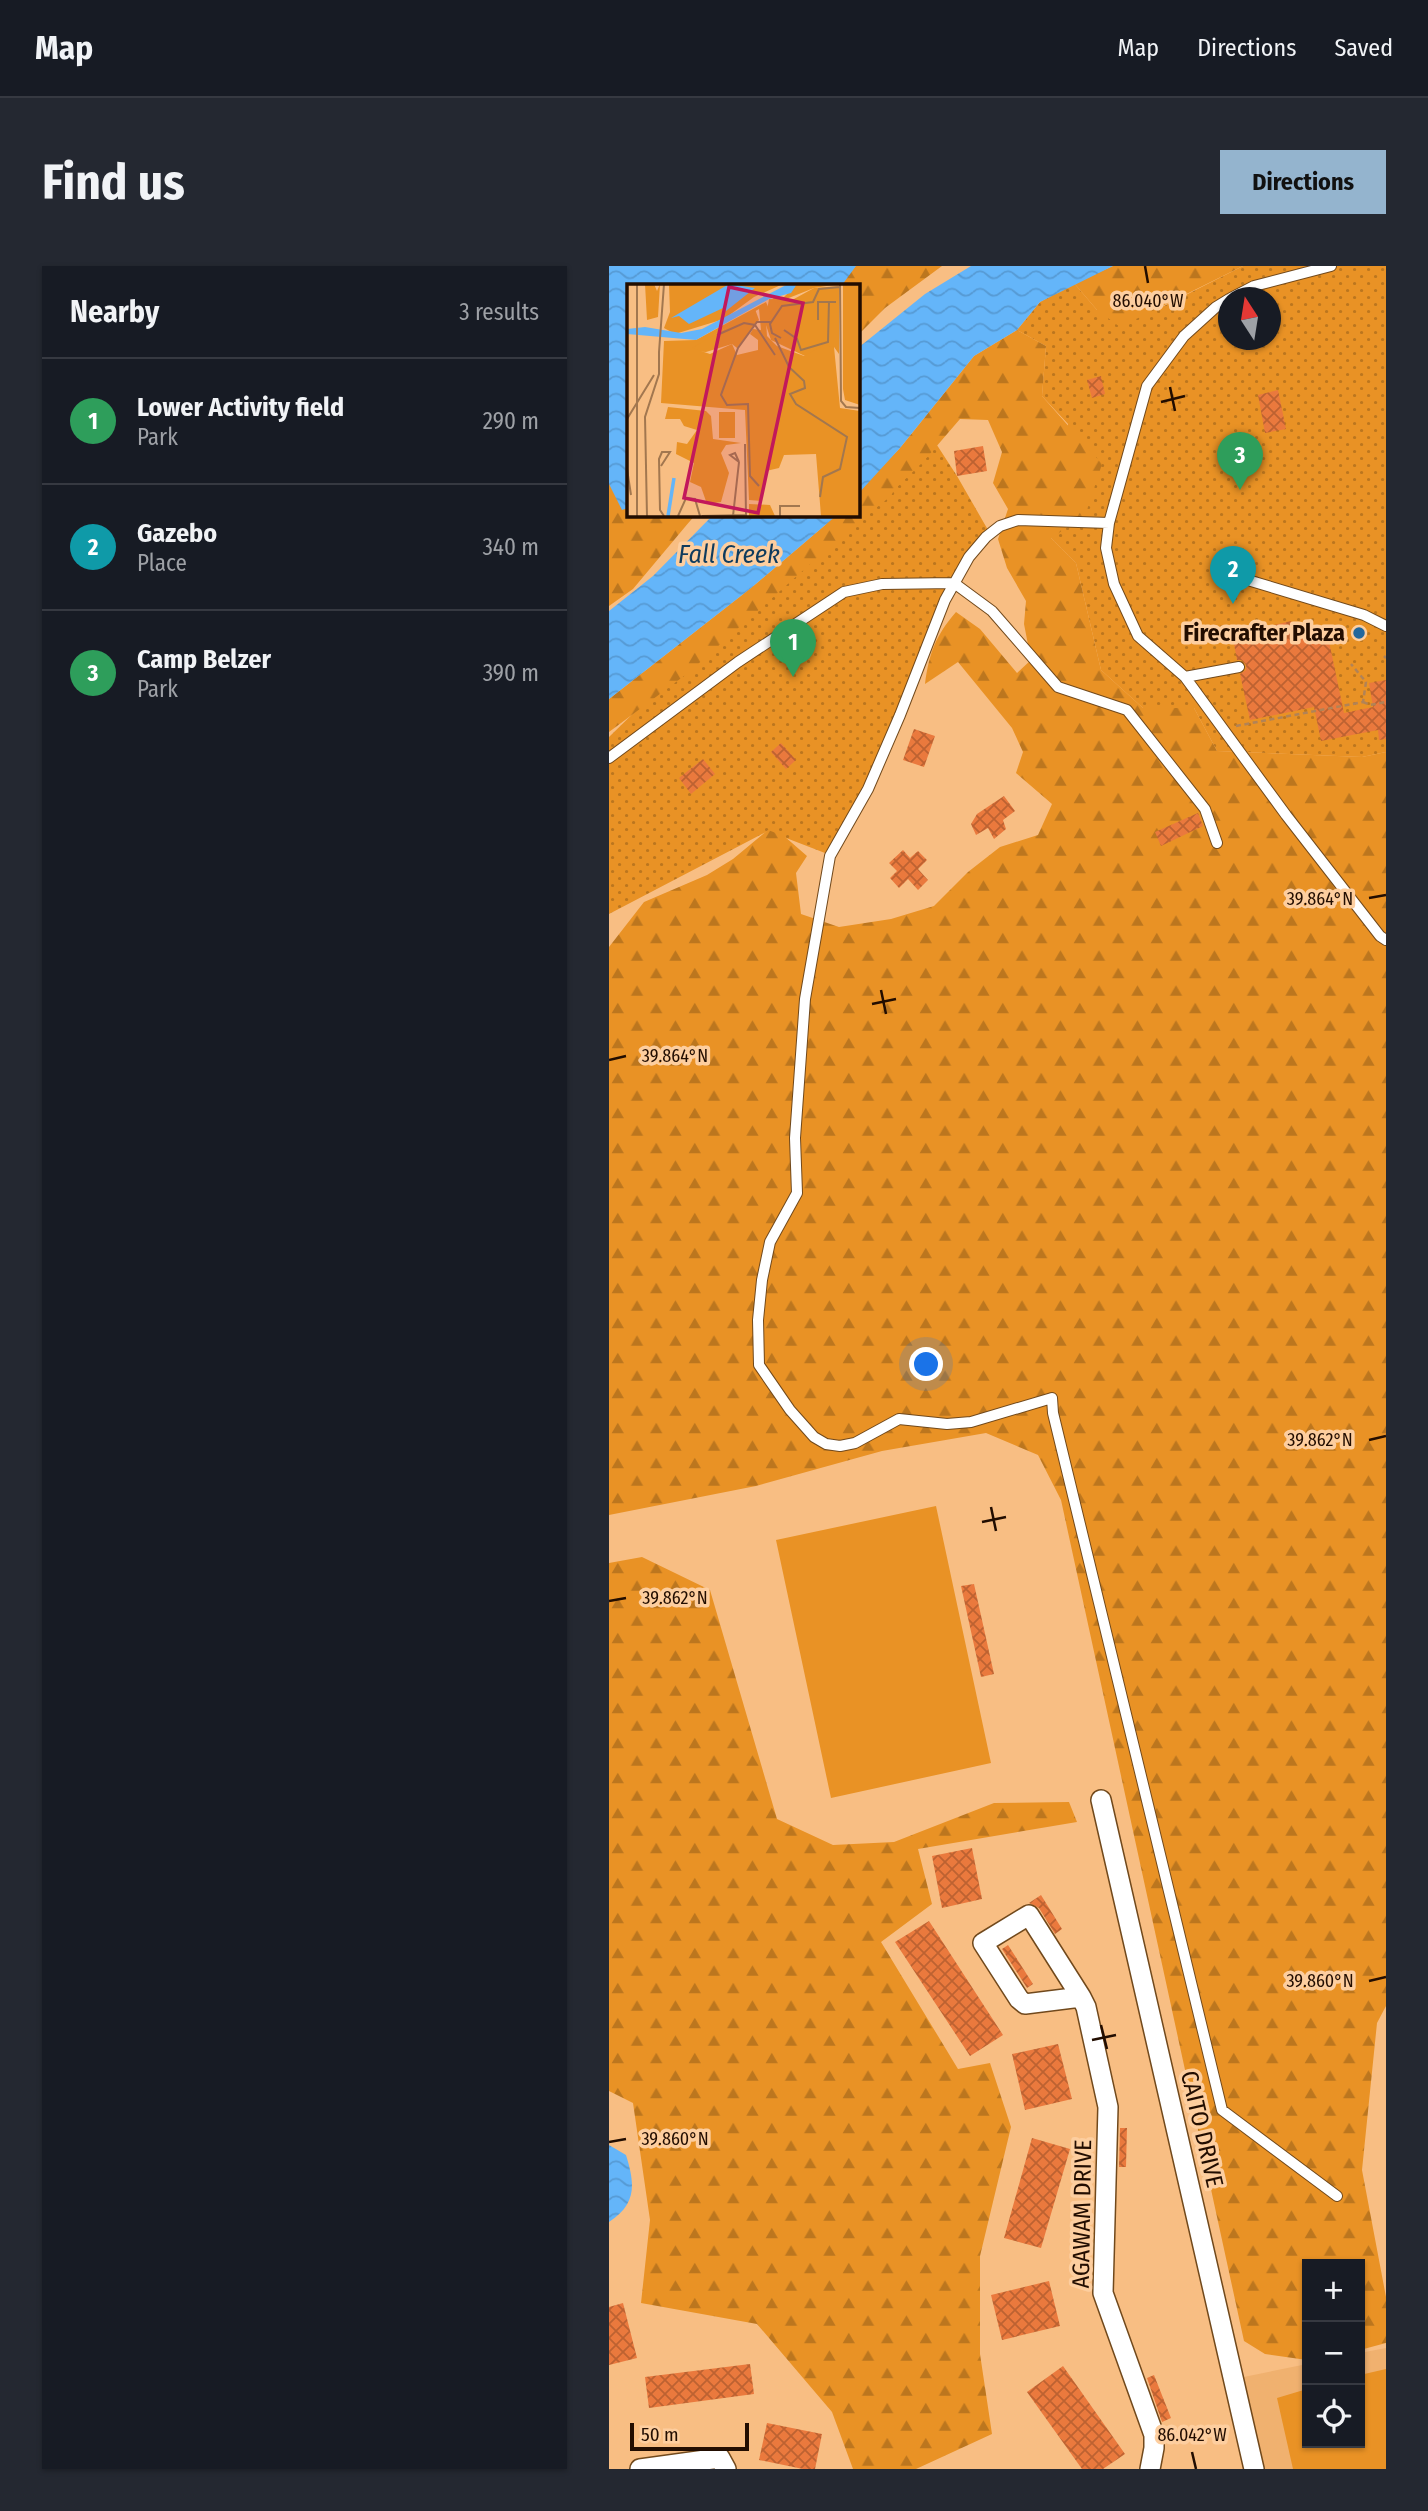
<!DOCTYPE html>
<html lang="en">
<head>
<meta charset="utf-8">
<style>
	body { margin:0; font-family:"Fira Sans Condensed",sans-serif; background:#242831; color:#f1f3f6 }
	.controls { position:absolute; right:21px; bottom:21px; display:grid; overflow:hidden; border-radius:0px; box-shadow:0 2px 5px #0004 }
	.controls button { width:63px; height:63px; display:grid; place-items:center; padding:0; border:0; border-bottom:2px solid #363941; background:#171b24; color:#f1f3f6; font:35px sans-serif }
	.compass { position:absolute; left:609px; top:21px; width:63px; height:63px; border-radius:50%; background:#171b24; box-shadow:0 2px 5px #0004; rotate:348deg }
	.scale { position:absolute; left:21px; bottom:18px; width:119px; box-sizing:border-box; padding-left:7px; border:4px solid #220d00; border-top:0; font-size:19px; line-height:24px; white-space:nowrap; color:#220d00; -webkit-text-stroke:5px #fdce9f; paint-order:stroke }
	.you { position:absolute; left:318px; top:1099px; width:24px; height:24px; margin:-18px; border:5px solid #fff; border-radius:50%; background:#1a73e8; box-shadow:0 0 0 10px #1a73e833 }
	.badge { display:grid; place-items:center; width:46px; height:46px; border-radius:50%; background:#94b4ce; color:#fff; font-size:23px; font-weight:700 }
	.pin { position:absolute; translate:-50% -58px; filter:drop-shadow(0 2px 4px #0008) }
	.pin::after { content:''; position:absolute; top:37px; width:24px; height:21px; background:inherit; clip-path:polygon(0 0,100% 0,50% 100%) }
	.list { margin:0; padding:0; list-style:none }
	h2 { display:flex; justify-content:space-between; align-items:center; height:91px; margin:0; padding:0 28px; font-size:30px }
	h2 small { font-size:23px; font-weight:400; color:#9ea1a6 }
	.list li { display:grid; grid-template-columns:46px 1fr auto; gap:21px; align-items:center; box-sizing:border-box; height:126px; padding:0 28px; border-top:2px solid #363941 }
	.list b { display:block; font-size:26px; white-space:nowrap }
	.list p { margin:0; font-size:23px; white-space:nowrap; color:#9ea1a6 }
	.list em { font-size:23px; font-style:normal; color:#9ea1a6 }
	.icon { flex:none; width:38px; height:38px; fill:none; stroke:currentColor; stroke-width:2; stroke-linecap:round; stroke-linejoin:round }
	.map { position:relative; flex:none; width:777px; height:2203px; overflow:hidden; border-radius:0px }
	header { display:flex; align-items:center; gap:42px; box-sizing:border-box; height:98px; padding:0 35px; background:#171b24; border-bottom:2px solid #363941 }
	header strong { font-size:33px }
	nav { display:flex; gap:38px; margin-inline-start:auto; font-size:24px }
	.intro { display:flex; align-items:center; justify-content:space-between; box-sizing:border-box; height:168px; padding:0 42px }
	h1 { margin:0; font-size:49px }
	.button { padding:18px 32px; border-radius:0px; background:#94b4ce; color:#111; font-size:24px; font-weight:700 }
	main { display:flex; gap:42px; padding:0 42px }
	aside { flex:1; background:#171b24; border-radius:0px; box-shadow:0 2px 5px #0004 }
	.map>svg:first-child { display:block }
</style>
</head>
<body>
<header>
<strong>Map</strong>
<nav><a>Map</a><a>Directions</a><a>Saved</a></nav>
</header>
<div class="intro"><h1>Find us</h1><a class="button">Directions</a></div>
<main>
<aside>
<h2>Nearby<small>3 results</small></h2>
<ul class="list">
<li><span class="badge" style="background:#2e9e5b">1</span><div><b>Lower Activity field</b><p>Park</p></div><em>290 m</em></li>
<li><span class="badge" style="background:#0f9aa8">2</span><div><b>Gazebo</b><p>Place</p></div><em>340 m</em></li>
<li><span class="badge" style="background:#2e9e5b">3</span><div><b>Camp Belzer</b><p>Park</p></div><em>390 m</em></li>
</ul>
</aside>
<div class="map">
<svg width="777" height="2203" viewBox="0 0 777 2203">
	<defs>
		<pattern id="green-dots" width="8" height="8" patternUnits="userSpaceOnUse" patternTransform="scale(1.75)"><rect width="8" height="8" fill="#e99225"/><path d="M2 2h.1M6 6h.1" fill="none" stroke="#bc761e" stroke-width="1.8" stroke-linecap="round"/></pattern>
		<pattern id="forest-firs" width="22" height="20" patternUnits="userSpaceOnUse" patternTransform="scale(1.75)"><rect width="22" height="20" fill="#e99225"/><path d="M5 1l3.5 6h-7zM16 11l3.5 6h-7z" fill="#bc761e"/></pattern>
		<pattern id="water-waves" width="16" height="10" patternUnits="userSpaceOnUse" patternTransform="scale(1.75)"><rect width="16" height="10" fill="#64b5f9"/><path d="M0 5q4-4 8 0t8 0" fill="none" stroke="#569ad4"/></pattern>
		<pattern id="building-cross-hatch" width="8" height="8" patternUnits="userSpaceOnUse" patternTransform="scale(1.75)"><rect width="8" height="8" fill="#ea793d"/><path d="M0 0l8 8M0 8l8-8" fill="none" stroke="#bd6231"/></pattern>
	</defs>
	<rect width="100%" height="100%" fill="#f8be83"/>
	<path fill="#f0b16f" d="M777,2082V2203H645L625,2113L698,2098V2177H751V2087Z"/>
	<path fill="url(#green-dots)" fill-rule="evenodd" d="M634,0H777V486L753,491L608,485L585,442H534L492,404L467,297L442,272L459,158L433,130L437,80L408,64L431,36L465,17L488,44L553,41ZM620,32H662V74H620Z
		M315,159L348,210L379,264L343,320L258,525L216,587L159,565L0,648V471L227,249L248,248L249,224Z"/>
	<path fill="url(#forest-firs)" d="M0,0H333L276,42L249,69L248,19H19V248L86,249L24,323L0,340Z
		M504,0H634L511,61L488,44L465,17Z
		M408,64L437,80L433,130L493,198L476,250L442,272L467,297L492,404L534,442H585L608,485L753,491L777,486V1740L768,1757L753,1904L777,2031V2077L751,2084V1998H698V2094L656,2088L635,2075L452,1234L429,1189L377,1167L273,1185L147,1220L0,1249V681L35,636L98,609L124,593L159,564L175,570L198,590L187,607L192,648L230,661L282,653L325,640L359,606L391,581L429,569L443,538L407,507L414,486L403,462L349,396L316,418C320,387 327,369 347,346L371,363L408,407L422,394L415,358L417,335L398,302L389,273L399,243L384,217L393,186L379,154L351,153L314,196L285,224L282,230L244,260L79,407L0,466V433L142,322L228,249L248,248L249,228L291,182L365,90Z
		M33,1291L101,1324L168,1553L224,1579L285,1576L385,1537L460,1536L468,1556L309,1583L323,1638L272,1676L349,1803L381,1797L402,1861L371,1990V2088L383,2168L307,2203H244L223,2146L148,2058L32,2037L41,1954L24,1837L0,1825V1297Z"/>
	<path fill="#e99225" d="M327,1240L382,1497L222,1532L167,1274Z
		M777,2103V2203H684L668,2132L698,2123V2177H751V2109Z"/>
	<path fill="url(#water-waves)" d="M0,0H247L233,19H19V242L13,244L0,218Z
		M362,0H504L431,36L408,64L365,90L291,182L249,228V82L316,28Z
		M104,249H228L142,322L0,433V345L44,310Z
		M0,1879L17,1889C26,1918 28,1938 0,1956Z"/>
	<path fill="url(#building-cross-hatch)" d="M492,110L496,128L483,132L478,114Z
		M669,124L677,163L656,167L649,129Z
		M374,180L378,205L348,210L345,185Z
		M682,355L685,368L717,361L735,447L764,441L760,417L777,414V473L770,474L769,464L712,475L705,441L641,454L631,408L637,404V399L633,394H628L625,378L654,371L652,362Z
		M305,463L326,470L315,501L294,494Z
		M172,477L187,494L177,503L162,486Z
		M94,493L106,508L82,528L70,512Z
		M395,530L406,545L394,554L397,563L385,573L379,562L367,569L362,558L368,548Z
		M589,547L594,560L552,580L546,566Z
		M294,584L301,592L309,585L318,594L309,603L319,614L309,624L299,613L290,622L281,612L288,605L280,597Z
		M365,1318L385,1408L372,1411L352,1320Z
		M363,1582L373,1633L333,1642L323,1590Z
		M432,1629L453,1663L446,1668L430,1642L420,1637Z
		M320,1655L394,1769L361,1790L286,1676Z
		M399,1679L424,1718L418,1722L393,1683Z
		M449,1778L463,1833L416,1844L403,1788Z
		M511,1862H518L517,1901H510Z
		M423,1872L461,1883L432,1982L395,1972Z
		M440,2015L451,2060L393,2074L382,2029Z
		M14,2037L28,2092L0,2099V2041Z
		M141,2098L145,2128L40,2142L36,2111Z
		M454,2100L516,2188L494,2203H473L418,2126Z
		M545,2109L562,2152L553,2156L538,2112Z
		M158,2157L213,2168L206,2203H194L150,2194Z"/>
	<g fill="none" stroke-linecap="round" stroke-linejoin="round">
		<g stroke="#71491c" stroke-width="12">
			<path id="service" d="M622,32L645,20L722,0
				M620,33L607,41L575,70L538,120L500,257L497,282L505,318L529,370L576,411L630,401
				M500,257L409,254L391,260L377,271L360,291L336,334L291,449L259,523L221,590L196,733L186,872L188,927L161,976L153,1014L149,1054L150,1099L181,1144L205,1171L217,1178L231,1180L246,1177L290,1153L338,1158L362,1156L443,1132L444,1147L613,1844L728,1930
				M642,315L755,349L777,360
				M576,411L677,549L771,670L777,674
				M0,492L129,396L235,326L273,318L345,317L383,345L449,421L518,444L596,543L608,577"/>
		</g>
		<g stroke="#71491c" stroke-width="22">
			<path id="minor" d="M492,1534L645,2203
				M420,1649L472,1731L416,1738L410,1733L374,1677Z
				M472,1731L477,1741L499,1841L494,2027L545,2169V2182L541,2203
				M31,2203L111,2192L117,2203"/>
		</g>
		<path stroke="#b18357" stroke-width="2.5" stroke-dasharray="5 3.5" stroke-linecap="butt" d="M775,390L777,392
			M754,436L761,439L777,436
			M627,460L754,436L757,416L742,398"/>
		<use href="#service" stroke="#fff" stroke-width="10"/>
		<use href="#minor" stroke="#fff" stroke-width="19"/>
	</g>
	<path fill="none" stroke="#220d00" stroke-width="2.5" d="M536,0L539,17M561,121L566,145M552,136L576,130M760,632L777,629M272,724L277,748M263,738L287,733M0,794L17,790M760,1174L777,1170M382,1241L387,1265M373,1256L397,1251M0,1335L17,1332M760,1715L777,1711M492,1759L498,1783M483,1774L507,1769M0,1876L17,1873M583,2186L587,2203"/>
	<circle fill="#22679c" stroke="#fdce9f" stroke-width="2.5" cx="750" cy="367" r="7"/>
	<g text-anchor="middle" stroke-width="7" stroke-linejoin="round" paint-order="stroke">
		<g font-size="24" font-weight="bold" fill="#220d00" stroke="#fdce9f" text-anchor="end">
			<text x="736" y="375">Firecrafter Plaza</text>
		</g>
		<g font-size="24" fill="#220d00" stroke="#fdce9f">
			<text transform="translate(593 1863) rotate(77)" y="8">CAITO DRIVE</text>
			<text transform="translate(473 1948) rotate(-89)" y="8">AGAWAM DRIVE</text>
		</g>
		<g font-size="26" font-style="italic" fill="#0f3b5d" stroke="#fdce9f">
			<text x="120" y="297">Fall Creek</text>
		</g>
	</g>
	<g transform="translate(18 18)">
		<rect width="233" height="233" fill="#f8be83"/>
		<path d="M212,2V70L207,63L178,72L144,56L138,38L142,15H167L187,4ZM128,25L132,36L110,64L105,60L79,68L62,67L61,61L91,49Z" fill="#e99225"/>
		<path d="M18,0H27L30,7L33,0L31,33L20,36ZM42,0H156L127,13L97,35L48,50L37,44L43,28ZM170,0H212L187,4L149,19L146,14L157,13ZM216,0H233V121L218,116L216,105ZM139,18L145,32L139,38L140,52L150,62L177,72L197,61L207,63L213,124L233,127V232H194L189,170L157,171L152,184L139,187L135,217L122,216L118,126L34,119L37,57L69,56ZM132,25L134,46L126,45L123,50L131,56V66L110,71L105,60L83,70L65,64ZM41,123L79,127L84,132L86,155L114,159L99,161L94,169L102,189L94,218L80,220L74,203L63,198L67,179L49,170L50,158L60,160L70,146L57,142L53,135H38Z" fill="#e99225" fill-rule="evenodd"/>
		<path d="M92,128H108V154H92ZM122,220L143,221L148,232H122Z" fill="#e99225"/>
		<path d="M102,0L128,4L99,27L96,24L62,40L52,32L44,34ZM161,0H170L164,9L142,15L69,56L0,50V45L18,43L54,49L75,45Z" fill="#64b5f9"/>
		<path fill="none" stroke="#64b5f9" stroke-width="3.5" d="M41,232L47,194"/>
		<path fill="none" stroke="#a2774f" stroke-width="2" d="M213,0L214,117L219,123L233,124M191,36V18H209M157,46L170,55L174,66L201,58L202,17M90,51L117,39L128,41L148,71M148,54L162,83L177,97L178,104L163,110L169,120L220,153L213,185L196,193L193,213M154,54L145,49L143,40L155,22L186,18L192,5L213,3M32,68L37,0M0,135L27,91M118,160L119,232M108,169L112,178L103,171ZM34,182L43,168H35L32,175L33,226L37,232M0,185L4,211M132,202L123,192L121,120L100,121L94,111L111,64L130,38H144M10,232V0M20,232L18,133L32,90V68M51,232L59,214L68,215L73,232M75,232L119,231M106,232L112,178M153,232V222H173"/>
		<path fill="#c2185b" fill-opacity="0.15" stroke="#c2185b" stroke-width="3.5" d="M102,3L176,19L131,229L57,214Z"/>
		<rect width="233" height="233" fill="none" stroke="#220d00" stroke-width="3.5"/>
	</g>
	<g font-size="18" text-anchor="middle" fill="#220d00" stroke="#fdce9f" stroke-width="7" stroke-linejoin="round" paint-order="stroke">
		<text x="539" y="41">86.040°W</text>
		<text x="711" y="639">39.864°N</text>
		<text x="66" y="796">39.864°N</text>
		<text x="711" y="1180">39.862°N</text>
		<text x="66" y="1338">39.862°N</text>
		<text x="711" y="1721">39.860°N</text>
		<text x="66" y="1879">39.860°N</text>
		<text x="583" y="2175">86.042°W</text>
	</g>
</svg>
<div class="controls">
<button>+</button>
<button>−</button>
<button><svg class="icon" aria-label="locate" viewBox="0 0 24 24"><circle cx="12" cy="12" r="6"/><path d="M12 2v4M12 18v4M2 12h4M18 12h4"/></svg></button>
</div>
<svg class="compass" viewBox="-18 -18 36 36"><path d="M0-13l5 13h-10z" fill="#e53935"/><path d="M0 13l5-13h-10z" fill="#9ea1a6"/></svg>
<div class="scale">50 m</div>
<div class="you"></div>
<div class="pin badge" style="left:184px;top:411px;background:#2e9e5b">1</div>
<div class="pin badge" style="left:624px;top:338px;background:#0f9aa8">2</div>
<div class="pin badge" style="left:631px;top:224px;background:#2e9e5b">3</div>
</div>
</main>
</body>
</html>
